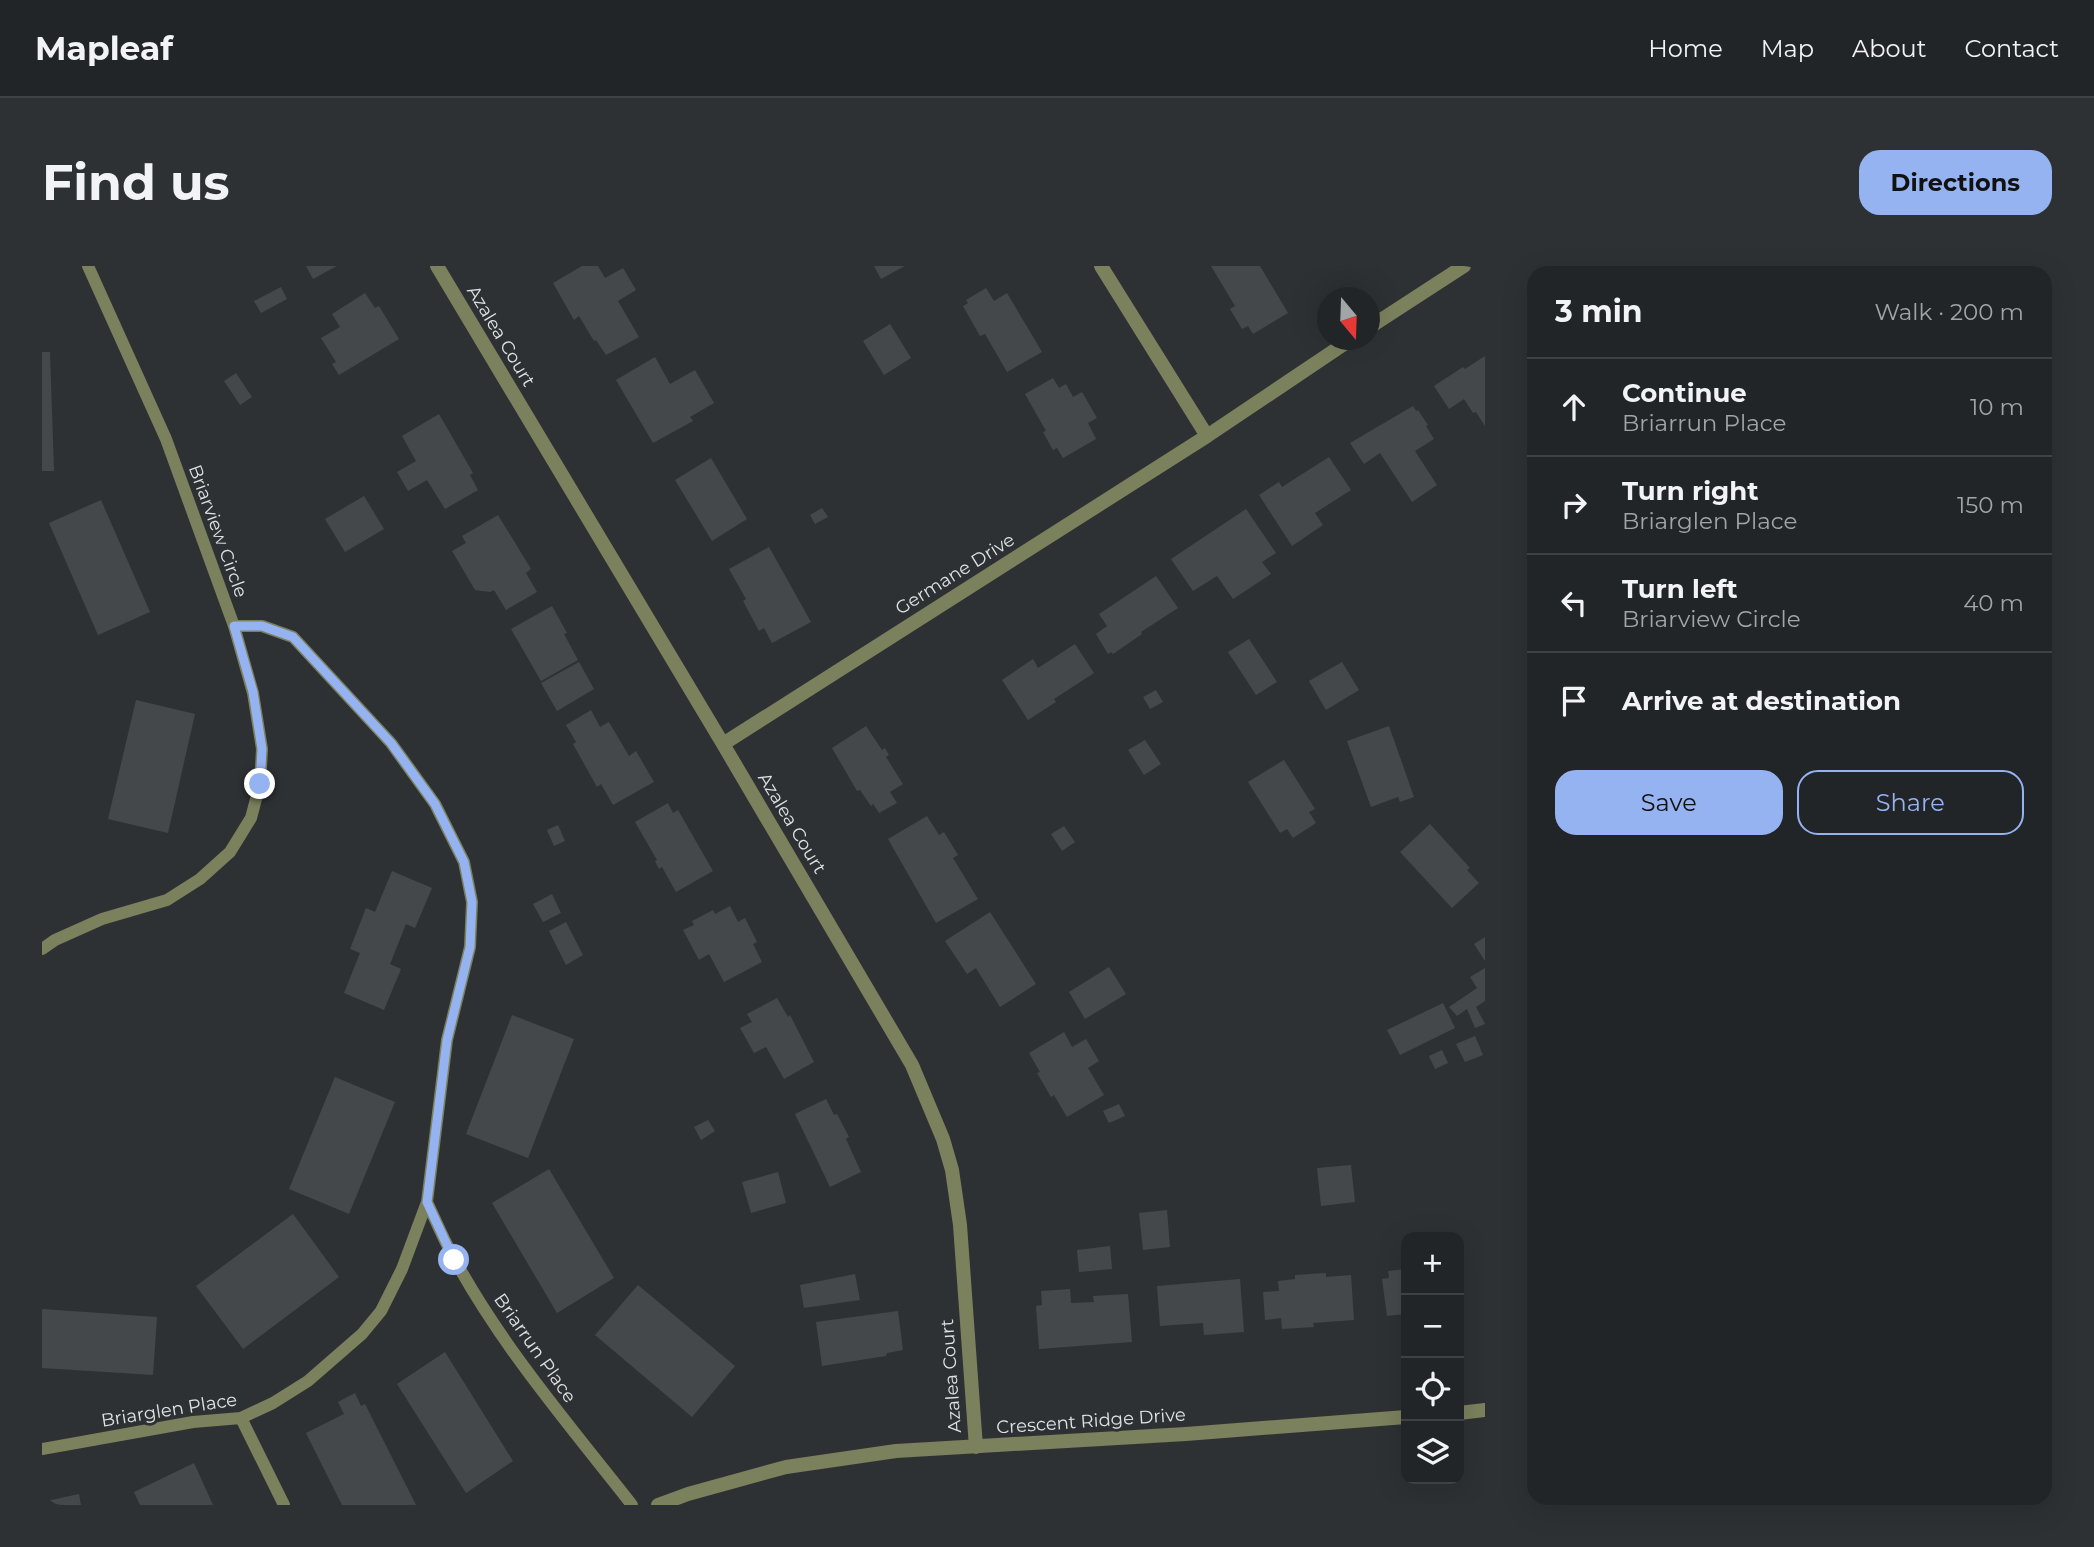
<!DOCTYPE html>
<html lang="en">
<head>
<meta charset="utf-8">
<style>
	body { margin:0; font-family:Montserrat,sans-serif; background:#2e3133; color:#f1f3f6 }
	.controls { position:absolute; right:21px; bottom:21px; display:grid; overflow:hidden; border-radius:14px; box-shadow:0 7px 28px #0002 }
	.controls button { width:63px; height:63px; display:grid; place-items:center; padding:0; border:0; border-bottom:2px solid #3f4244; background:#222527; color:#f1f3f6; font:35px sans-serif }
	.compass { position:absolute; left:1275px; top:21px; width:63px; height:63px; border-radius:50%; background:#222527; box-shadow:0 7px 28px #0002; rotate:161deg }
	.stop { position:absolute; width:21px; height:21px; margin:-16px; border:5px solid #95b2f1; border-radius:50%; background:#fff }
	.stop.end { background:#95b2f1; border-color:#fff; box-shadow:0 2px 7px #0008 }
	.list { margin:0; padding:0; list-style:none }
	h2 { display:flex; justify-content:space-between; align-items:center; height:91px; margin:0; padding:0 28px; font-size:30px }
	h2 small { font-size:23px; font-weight:400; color:#a2a5a7 }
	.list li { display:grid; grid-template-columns:46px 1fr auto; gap:21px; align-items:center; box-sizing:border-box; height:98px; padding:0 28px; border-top:2px solid #3f4244 }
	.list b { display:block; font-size:26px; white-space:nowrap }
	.list p { margin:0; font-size:23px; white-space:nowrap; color:#a2a5a7 }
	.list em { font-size:23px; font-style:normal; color:#a2a5a7 }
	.actions { display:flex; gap:14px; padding:21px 28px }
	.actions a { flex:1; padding:16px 0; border:2px solid #95b2f1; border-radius:21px; text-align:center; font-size:24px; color:#95b2f1 }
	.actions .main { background:#95b2f1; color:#111 }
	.icon { flex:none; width:38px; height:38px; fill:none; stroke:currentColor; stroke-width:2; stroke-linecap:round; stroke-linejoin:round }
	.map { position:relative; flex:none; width:1443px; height:1239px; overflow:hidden; border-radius:21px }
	header { display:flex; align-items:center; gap:42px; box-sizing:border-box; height:98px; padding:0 35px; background:#222527; border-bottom:2px solid #3f4244 }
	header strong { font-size:33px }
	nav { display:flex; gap:38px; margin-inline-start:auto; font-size:24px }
	.intro { display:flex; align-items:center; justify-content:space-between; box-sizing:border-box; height:168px; padding:0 42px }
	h1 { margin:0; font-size:49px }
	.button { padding:18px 32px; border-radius:21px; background:#95b2f1; color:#111; font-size:24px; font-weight:700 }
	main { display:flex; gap:42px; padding:0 42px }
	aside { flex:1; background:#222527; border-radius:21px; box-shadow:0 7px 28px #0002 }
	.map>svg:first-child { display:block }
</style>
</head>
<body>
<header>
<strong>Mapleaf</strong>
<nav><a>Home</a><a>Map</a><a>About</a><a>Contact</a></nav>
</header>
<div class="intro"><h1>Find us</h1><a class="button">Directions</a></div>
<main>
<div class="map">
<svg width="1443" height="1239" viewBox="0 0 1443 1239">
	<rect width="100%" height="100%" fill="#2e3134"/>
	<path fill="#45484b" d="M264,0H295L271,13Z
		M540,0H556L563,12L581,2L594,24L576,35L597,71L564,89L554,74L552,75L537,50L532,54L511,17Z
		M832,0H863L839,13Z
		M1169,0H1218L1246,47L1211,68L1206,60L1200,63L1188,43L1193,40Z
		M239,21L245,33L219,47L212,35Z
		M944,22L952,35L965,27L1000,86L965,106L943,68L938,70L921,40L926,37L924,34Z
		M323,27L333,42L337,40L357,73L297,109L290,98L294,96L279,72L298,61L290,48Z
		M848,58L869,92L842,109L821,75Z
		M0,86H8L12,205H0Z
		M1443,90V160L1434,146L1431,147L1422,133L1407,143L1392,120L1421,101L1423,103Z
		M613,91L628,118L653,104L672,137L648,151L651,155L611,177L574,114Z
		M194,107L210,131L198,139L182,115Z
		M1011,112L1017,122L1024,118L1031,131L1040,126L1055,152L1046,157L1054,173L1021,192L1015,182L1011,184L1001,166L1004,165L983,128Z
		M1371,140L1374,145L1376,144L1386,159L1384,160L1392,173L1373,185L1395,219L1370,236L1338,187L1322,198L1308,177Z
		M397,148L431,207L428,209L436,224L403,243L385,214L366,225L355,206L374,195L360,170Z
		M1287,191L1309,224L1273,247L1281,259L1250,280L1217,229L1237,216L1240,221Z
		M669,192L705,253L670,275L633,214Z
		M322,230L342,263L303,286L283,253Z
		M59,234L108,346L56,369L7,257Z
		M780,242L786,251L773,258L768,249Z
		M1204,243L1234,287L1220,296L1229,308L1191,333L1175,310L1151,325L1129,293Z
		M456,249L489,303L484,307L495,326L464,344L452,324L448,326L433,324L410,285L424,277L420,270Z
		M727,281L769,356L730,377L722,362L717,365L701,335L704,333L687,303Z
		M1114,310L1136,342L1099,366L1100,368L1071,388L1069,386L1066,388L1054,368L1065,360L1057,348Z
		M510,340L525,367L522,368L536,394L499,415L469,363Z
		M1207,373L1235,416L1214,429L1186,386Z
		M1033,378L1052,407L1012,433L1014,436L986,454L960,414L991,393L996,402Z
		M537,396L552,423L515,445L499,417Z
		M1300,396L1317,424L1284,444L1267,415Z
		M1114,424L1121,436L1108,443L1101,431Z
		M94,434L153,448L126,567L66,553Z
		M549,444L558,461L567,456L587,490L594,485L612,516L571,539L559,518L555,521L531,478L534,476L524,459Z
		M824,460L840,484L843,482L847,489L844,491L861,518L848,526L855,537L837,547L831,538L829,540L818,524L815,525L790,482Z
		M1347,460L1372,531L1358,536L1356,531L1329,541L1305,475Z
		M1103,474L1119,498L1102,509L1086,484Z
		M1242,494L1273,543L1267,546L1274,557L1251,572L1245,563L1238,567L1206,516Z
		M626,537L631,547L636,544L671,605L634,626L620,601L617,603L613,595L615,594L593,556Z
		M885,550L897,569L902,566L916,589L911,592L936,633L894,657L846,573Z
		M1388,558L1428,602L1425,604L1437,617L1410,642L1358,586Z
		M516,559L523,575L512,580L505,564Z
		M1022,560L1033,576L1020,585L1009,568Z
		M350,605L390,622L373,662L364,658L348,698L359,703L342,744L302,727L318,687L308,683L324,642L333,646Z
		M510,628L519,647L501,656L491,638Z
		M688,640L696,656L703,652L715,676L711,678L720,696L682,716L667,688L657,694L641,664L652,659L650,655L671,644L673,648Z
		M948,646L994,718L958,741L934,702L925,708L903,675Z
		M524,656L541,689L524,699L507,665Z
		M1443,671V695L1432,678Z
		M1067,701L1084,728L1043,753L1027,726Z
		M1443,702V735L1434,741L1443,758L1433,762L1425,743L1415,750L1407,741L1435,722L1428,711Z
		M735,732L746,751L748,749L772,796L742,813L724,781L712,787L698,762L710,756L705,748Z
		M1401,737L1413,762L1358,789L1345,764Z
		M470,749L532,773L486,892L424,868Z
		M1022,766L1030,781L1044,773L1057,795L1046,802L1062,829L1025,851L1012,829L1009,831L995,807L998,806L987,787Z
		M1433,770L1441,789L1423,796L1414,778Z
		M1400,784L1406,797L1393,803L1387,790Z
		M293,811L353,836L307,948L247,923Z
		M784,833L792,849L795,848L807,871L804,873L819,906L788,921L753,848Z
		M1077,838L1083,850L1067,857L1061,845Z
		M666,854L673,865L659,874L652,861Z
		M1309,899L1313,936L1279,940L1275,902Z
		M507,903L572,1012L515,1047L450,937Z
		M736,906L744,937L709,947L700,916Z
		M1125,944L1128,981L1101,984L1097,947Z
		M251,948L297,1011L201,1083L154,1020Z
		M1068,980L1070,1003L1037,1006L1035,984Z
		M1364,1003V1048L1345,1050L1340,1013L1347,1012L1346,1005Z
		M1284,1007V1011L1309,1009L1312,1054L1271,1057L1272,1061L1240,1063L1239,1052L1223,1054L1221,1026L1237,1025L1236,1015L1253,1013V1009Z
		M813,1008L818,1034L762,1042L758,1019Z
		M1198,1013L1202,1066L1162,1069L1161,1057L1118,1060L1115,1020Z
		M596,1019L693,1100L650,1151L553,1069Z
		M1028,1023L1029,1037L1052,1036L1051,1030L1086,1028L1090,1076L997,1083L994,1040L1000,1039L999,1025Z
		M0,1043L115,1051L111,1109L0,1102Z
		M856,1045L861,1084L845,1087L844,1090L780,1100L774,1056Z
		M403,1086L471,1195L424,1227L355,1118Z
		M313,1127L319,1140L323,1138L374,1239H300L264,1167L302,1148L296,1136Z
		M152,1197L171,1239H98L92,1226Z
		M37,1228L39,1239H0V1236Z"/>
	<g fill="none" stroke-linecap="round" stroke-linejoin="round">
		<path stroke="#7b805d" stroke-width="12" d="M0,683L13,674L60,653L125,634L158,613L188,586L209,552L218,518L220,483L211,427L192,360L124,173L46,0
			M385,936C394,955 402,975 413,994C461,1082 528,1160 590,1239
			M199,1152L242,1239
			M0,1183L151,1156L199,1152L231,1137L266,1115L320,1068L339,1045L360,1003L385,936L405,774L428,681L430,636L422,596L393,538L349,477L251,371L220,360H192"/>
		<path stroke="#7b805d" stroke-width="14" d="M395,0L681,478L870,799L901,873L910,904L918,959L934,1181
			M1059,0L1165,170
			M1328,61L1422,0
			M681,478L1165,170L1308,74
			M1417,1147L1443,1144
			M616,1239L646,1228L744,1201L854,1185L1144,1168L1364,1151"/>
	</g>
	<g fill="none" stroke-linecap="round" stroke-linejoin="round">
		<path stroke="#95b2f1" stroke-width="9" d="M218,518L220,483L211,426L192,360H220L251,371L349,477L393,538L422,596L430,636L428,681L405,774L385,936L412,994"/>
	</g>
	<g text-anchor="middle" stroke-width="6" stroke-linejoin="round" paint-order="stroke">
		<g font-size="18" fill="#e0e3e4" stroke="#2e3134">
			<text transform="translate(459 70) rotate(59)" y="6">Azalea Court</text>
			<text transform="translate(176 265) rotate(70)" y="6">Briarview Circle</text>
			<text transform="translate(913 308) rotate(-32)" y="6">Germane Drive</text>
			<text transform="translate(750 557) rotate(59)" y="6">Azalea Court</text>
			<text transform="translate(493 1082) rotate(55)" y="6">Briarrun Place</text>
			<text transform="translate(909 1110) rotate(-94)" y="6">Azalea Court</text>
			<text transform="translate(127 1144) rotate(-9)" y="6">Briarglen Place</text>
			<text transform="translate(1049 1155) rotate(-4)" y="6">Crescent Ridge Drive</text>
		</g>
	</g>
</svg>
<div class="controls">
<button>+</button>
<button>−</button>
<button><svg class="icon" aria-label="locate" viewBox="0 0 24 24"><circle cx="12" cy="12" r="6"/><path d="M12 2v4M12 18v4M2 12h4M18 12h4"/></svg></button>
<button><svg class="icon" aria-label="layers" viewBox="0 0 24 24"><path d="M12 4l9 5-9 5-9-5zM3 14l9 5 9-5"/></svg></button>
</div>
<svg class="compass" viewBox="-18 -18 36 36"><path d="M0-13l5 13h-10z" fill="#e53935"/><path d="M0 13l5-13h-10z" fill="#a2a5a7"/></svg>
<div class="stop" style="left:412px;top:994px"></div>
<div class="stop end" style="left:218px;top:518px"></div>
</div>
<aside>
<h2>3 min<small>Walk · 200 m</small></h2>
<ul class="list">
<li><svg class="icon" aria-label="ahead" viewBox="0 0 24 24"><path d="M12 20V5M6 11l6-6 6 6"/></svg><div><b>Continue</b><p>Briarrun Place</p></div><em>10 m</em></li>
<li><svg class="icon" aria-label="right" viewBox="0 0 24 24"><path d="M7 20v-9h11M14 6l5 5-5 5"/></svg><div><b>Turn right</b><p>Briarglen Place</p></div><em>150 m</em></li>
<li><svg class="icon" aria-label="left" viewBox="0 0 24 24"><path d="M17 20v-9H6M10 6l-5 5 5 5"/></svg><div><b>Turn left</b><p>Briarview Circle</p></div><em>40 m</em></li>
<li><svg class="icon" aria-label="arrive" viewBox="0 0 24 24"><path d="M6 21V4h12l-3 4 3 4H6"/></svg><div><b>Arrive at destination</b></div></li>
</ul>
<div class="actions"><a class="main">Save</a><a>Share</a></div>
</aside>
</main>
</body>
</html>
